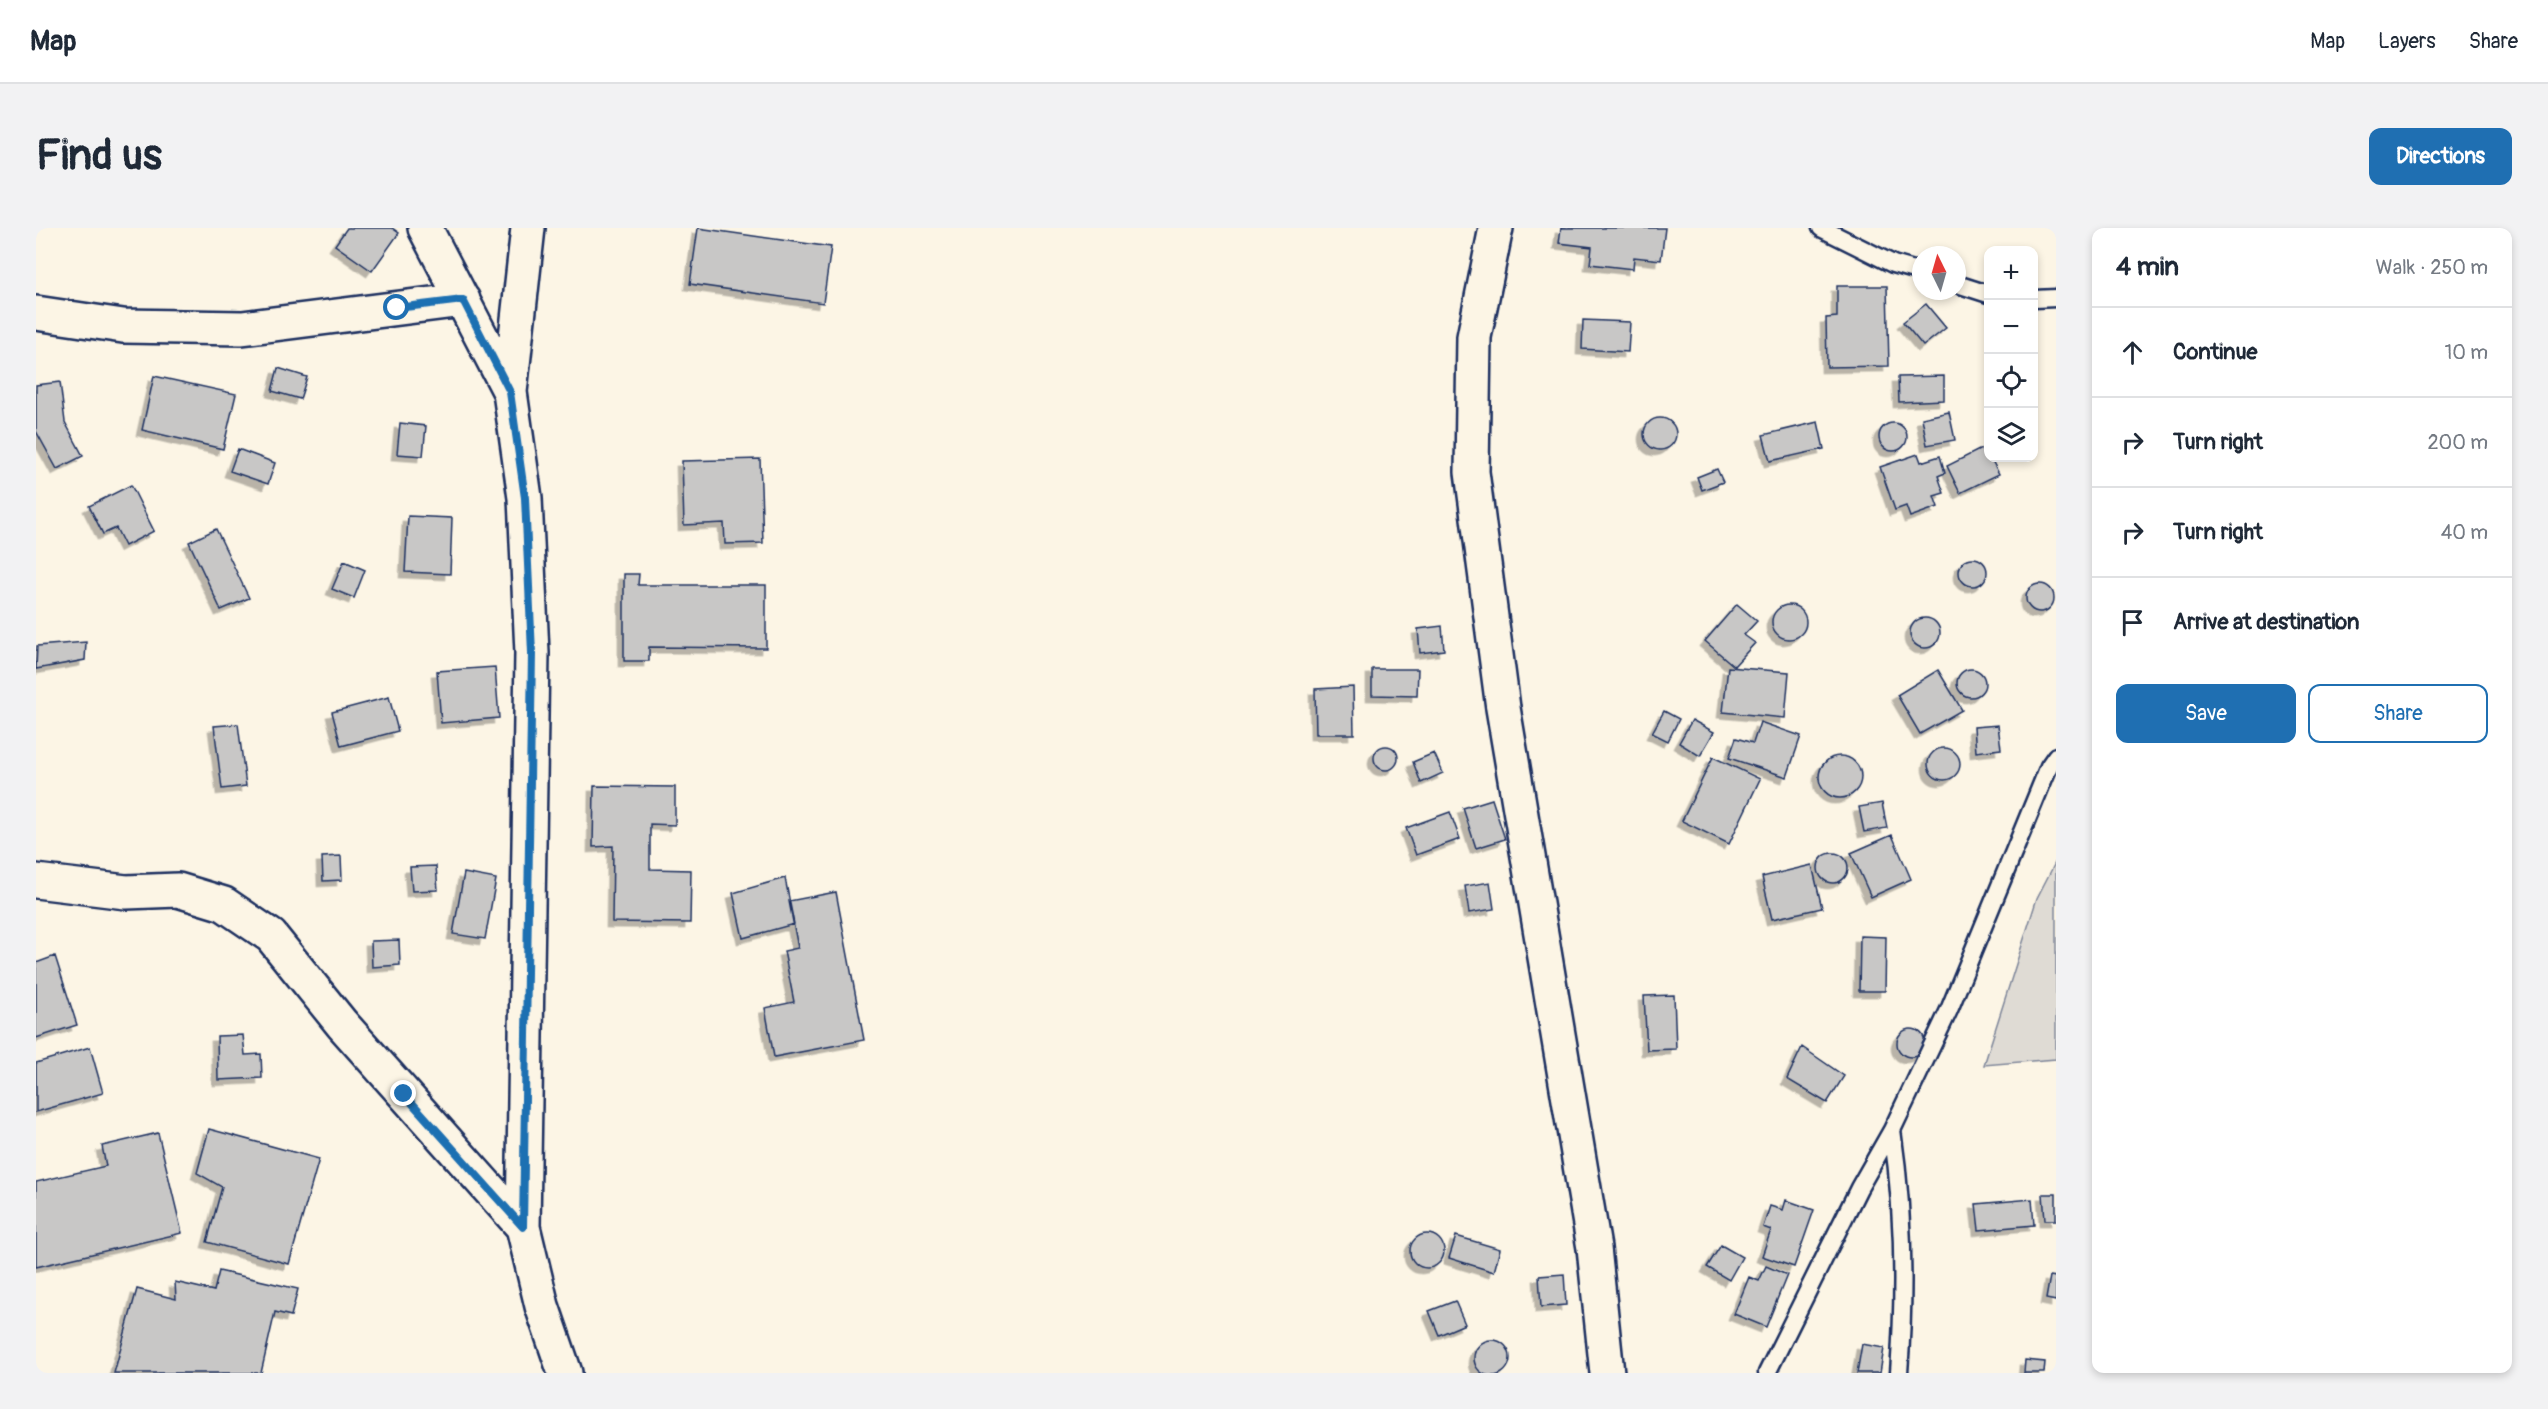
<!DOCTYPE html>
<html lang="en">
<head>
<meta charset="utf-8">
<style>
	body { margin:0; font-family:Pangolin,sans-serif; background:#f2f2f3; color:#1f2937 }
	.controls { position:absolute; right:18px; top:18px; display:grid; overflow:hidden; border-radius:12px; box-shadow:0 3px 9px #0003 }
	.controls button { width:54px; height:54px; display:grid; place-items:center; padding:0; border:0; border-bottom:2px solid #e0e1e3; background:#fff; color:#1f2937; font:30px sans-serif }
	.compass { position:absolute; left:1876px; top:18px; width:54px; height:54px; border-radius:50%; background:#fff; box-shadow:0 3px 9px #0003; rotate:355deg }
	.stop { position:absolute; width:18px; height:18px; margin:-14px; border:4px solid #1f6fb2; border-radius:50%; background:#fff }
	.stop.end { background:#1f6fb2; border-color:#fff; box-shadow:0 2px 6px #0008 }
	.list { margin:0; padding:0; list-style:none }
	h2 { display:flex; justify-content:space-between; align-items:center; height:78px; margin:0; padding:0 24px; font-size:26px }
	h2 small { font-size:20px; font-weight:400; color:#747a83 }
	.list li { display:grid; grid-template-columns:39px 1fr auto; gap:18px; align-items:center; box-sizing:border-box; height:90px; padding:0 24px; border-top:2px solid #e0e1e3 }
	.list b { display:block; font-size:22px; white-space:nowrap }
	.list em { font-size:20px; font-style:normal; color:#747a83 }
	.actions { display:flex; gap:12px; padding:18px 24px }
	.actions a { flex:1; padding:14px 0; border:2px solid #1f6fb2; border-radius:12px; text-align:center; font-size:21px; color:#1f6fb2 }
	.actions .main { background:#1f6fb2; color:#fff }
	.icon { flex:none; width:33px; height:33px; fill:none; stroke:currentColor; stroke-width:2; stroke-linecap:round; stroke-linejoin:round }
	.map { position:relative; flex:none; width:2020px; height:1145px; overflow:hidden; border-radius:12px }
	header { display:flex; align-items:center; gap:36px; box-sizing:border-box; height:84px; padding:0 30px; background:#fff; border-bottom:2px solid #e0e1e3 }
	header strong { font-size:28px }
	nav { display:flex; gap:33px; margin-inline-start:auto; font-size:21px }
	.intro { display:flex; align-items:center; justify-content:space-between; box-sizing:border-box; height:144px; padding:0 36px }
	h1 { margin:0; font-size:42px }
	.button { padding:15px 27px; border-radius:12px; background:#1f6fb2; color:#fff; font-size:21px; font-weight:700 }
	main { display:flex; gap:36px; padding:0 36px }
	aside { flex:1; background:#fff; border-radius:12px; box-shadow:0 3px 9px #0003 }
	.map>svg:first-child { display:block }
</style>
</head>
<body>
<header>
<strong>Map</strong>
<nav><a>Map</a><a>Layers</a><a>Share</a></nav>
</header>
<div class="intro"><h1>Find us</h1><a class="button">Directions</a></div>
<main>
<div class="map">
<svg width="2020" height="1145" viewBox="0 0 2020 1145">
	<defs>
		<filter id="shadow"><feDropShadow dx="-5.5" dy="5.5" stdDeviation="0" flood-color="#0004"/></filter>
	</defs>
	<rect width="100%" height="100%" fill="#fcf5e5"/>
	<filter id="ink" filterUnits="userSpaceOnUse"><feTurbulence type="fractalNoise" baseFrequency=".0167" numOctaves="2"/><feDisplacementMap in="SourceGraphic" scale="12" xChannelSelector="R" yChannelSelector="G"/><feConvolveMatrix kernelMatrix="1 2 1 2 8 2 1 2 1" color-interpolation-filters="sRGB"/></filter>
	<g filter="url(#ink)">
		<path fill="#dfdbd4" stroke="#7d8599" stroke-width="1.5" d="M2020,633V831L1948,837L2001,670Z"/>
		<path fill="#c8c7c6" stroke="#1b2f5e" stroke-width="1.5" filter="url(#shadow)" d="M311,0H356L363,5L336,43L299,17Z
			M662,0L795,19L787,75L654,56Z
			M1525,0H1629L1625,32L1598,29L1597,41L1554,36L1556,19L1523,15Z
			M1801,58H1851L1853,138L1791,139L1790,90L1801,89Z
			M1890,76L1910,100L1887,118L1867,94Z
			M1547,92L1594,94L1592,124L1546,121Z
			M242,140L271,149L264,171L236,163Z
			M118,148L200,166L187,221L106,202Z
			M1908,148V172L1863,174L1862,149Z
			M24,154L29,194L47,228L21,241L0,203V157Z
			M1913,184L1919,212L1891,217L1886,190Z
			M1608 206a16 16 0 1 1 32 0a16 16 0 1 1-32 0Z
			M1782,194L1788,221L1734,233L1727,207Z
			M1843 209a14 14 0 1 1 28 0a14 14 0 1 1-28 0Z
			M364,195L390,198L387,228L361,226Z
			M1949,219L1963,246L1924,265L1911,238Z
			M202,221L239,235L232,256L194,243Z
			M1882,226L1885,234L1904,228L1909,245L1902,248L1908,265L1898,268L1902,279L1874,289L1870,278L1859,282L1844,239Z
			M724,231L727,315L689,316L688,295L648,297L646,233Z
			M1681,241L1687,254L1666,262L1661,249Z
			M95,257L118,303L89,318L80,300L67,306L53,278Z
			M372,288L416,290L414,346L369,344Z
			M180,301L213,370L185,382L153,314Z
			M1923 344a14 14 0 1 1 28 0a14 14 0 1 1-28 0Z
			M308,333L329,342L318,370L296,361Z
			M588,346H603L602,357H730V420L613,419V433H588Z
			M1990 370a14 14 0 1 1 28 0a14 14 0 1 1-28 0Z
			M1701,376L1721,393L1708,407L1719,415L1698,438L1669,413Z
			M1736 394a17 17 0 1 1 34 0a17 17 0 1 1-34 0Z
			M1874 405a15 15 0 1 1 30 0a15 15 0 1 1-30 0Z
			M1406,398L1408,422L1384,425L1382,401Z
			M50,414L49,432L0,441L1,418Z
			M459,439L463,490L405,495L401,443Z
			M1692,439L1753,444L1749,490L1687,484Z
			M1336,441H1382L1381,468L1336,467Z
			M1921 455a14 14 0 1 1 28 0a14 14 0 1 1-28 0Z
			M1902,442L1926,482L1884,506L1861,467Z
			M1317,459L1318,506H1280L1279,461Z
			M353,469L362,503L305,518L296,484Z
			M1628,483L1643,491L1632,513L1616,505Z
			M1656,492L1678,504L1664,528L1643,515Z
			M1724,494L1765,508L1751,549L1693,530L1700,510L1717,515Z
			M202,496L210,558L186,561L178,498Z
			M1962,497L1965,521L1940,524L1938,499Z
			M1338 530a12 12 0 1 1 24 0a12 12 0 1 1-24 0Z
			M1892 536a16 16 0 1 1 32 0a16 16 0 1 1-32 0Z
			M1398,525L1407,545L1385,555L1377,534Z
			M1783 549a21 21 0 1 1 42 0a21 21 0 1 1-42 0Z
			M1677,529L1724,551L1693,616L1646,593Z
			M558,558L639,559V597L614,596V641L655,642L654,695L576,694L577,618L557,619Z
			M1456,571L1469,611L1440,620L1427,580Z
			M1846,575L1851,600L1828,604L1823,579Z
			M1414,584L1424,611L1380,627L1370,600Z
			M1856,607L1875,651L1835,669L1815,625Z
			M1782 640a15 15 0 1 1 30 0a15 15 0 1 1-30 0Z
			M305,628L306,652L287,653L286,629Z
			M1776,637L1786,680L1736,691L1726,649Z
			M400,638L402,662L376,663L374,639Z
			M428,645L460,651L449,711L417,706Z
			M749,650L758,696L707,710L697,665Z
			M1454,654L1458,681L1433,685L1429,658Z
			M800,664L828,812L738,829L729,780L758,774L748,723L762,720L753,673Z
			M1824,708L1850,709L1849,763H1823Z
			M363,712L364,737L336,739L335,713Z
			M19,728L41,797L0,810V735Z
			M1638,767L1640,821L1611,822L1608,768Z
			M1861 815a14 14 0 1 1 28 0a14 14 0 1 1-28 0Z
			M207,807L209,827L225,826L226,850L182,852L181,808Z
			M54,819L67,865L0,884V835Z
			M1766,819L1808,848L1791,875L1751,851Z
			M173,901L283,931L253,1036L171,1014L186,959L161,945Z
			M122,905L146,1005L0,1039V954L70,938L66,918Z
			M2007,966H2020V992H2009Z
			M1996,971L1998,997L1943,1002L1940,976Z
			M1750,972L1778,982L1758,1039L1726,1028L1735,1002L1727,999L1734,978L1747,982Z
			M1374 1023a17 17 0 1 1 34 0a17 17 0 1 1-34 0Z
			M1420,1008L1464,1021L1458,1044L1413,1030Z
			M1685,1017L1706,1029L1693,1052L1671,1039Z
			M1730,1038L1751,1047L1730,1099L1698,1086L1713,1049L1723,1053Z
			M183,1043L262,1061L255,1088L239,1084L225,1145H78L101,1061L140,1071L139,1054L178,1063Z
			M1528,1046L1530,1077L1505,1079L1503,1048Z
			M2014,1048L2020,1049V1073L2010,1071Z
			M1419,1073L1429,1096L1403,1107L1393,1083Z
			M1438 1130a18 18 0 1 1 36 0a18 18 0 1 1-36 0Z
			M1826,1116L1848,1120L1844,1145H1821Z
			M1989,1132L2009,1134L2008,1145H1988Z"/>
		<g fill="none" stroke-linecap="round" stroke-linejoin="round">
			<g stroke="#1b2f5e" stroke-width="21">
				<path id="service" d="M1785,0L1857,36L1885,44
					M1921,56L1952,66
					M1998,71L2020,70
					M1856,902C1868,983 1869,1063 1863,1145
					M1731,1145L1823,960L1856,902L1913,782L2013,538L2020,528"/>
			</g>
			<g stroke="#1b2f5e" stroke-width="38">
				<path id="minor" d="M389,0L474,164L489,270L496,425L487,999L506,1078L529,1145
					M0,85L87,98L206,100L427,72
					M474,164L492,0
					M0,653L90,664L142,662L188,676L235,708L306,796L487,999"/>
			</g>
			<g stroke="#1b2f5e" stroke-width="38">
				<path id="tertiary" d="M1460,0L1438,109L1436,244L1467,480L1558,1020L1571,1145"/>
			</g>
			<use href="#service" stroke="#fcf5e5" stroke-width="16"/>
			<use href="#minor" stroke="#fcf5e5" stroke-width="33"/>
			<use href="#tertiary" stroke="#fcf5e5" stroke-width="33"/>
		</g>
	</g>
	<g fill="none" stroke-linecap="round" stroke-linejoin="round" filter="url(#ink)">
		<path stroke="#1f6fb2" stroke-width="8" d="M361,80L427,72L474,164L489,270L496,425L487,999L368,866"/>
	</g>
</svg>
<div class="controls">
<button>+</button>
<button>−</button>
<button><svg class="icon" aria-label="locate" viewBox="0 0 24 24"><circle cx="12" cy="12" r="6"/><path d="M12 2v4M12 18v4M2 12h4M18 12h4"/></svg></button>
<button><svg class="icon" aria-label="layers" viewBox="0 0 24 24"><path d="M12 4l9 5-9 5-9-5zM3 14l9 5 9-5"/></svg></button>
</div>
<svg class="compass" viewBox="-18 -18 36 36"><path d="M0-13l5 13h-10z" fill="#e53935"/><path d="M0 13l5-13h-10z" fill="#747a83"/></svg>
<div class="stop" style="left:361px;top:80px"></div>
<div class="stop end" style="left:368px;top:866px"></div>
</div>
<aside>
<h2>4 min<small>Walk · 250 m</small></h2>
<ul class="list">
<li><svg class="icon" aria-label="ahead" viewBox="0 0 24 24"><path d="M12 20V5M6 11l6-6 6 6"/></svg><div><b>Continue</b></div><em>10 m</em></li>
<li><svg class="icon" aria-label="right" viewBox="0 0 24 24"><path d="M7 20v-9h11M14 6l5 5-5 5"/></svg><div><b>Turn right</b></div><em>200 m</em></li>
<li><svg class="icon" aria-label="right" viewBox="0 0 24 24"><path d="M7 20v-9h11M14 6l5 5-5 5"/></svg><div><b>Turn right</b></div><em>40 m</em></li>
<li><svg class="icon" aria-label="arrive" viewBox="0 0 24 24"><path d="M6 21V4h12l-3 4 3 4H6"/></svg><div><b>Arrive at destination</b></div></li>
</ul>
<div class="actions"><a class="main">Save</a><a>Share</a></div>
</aside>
</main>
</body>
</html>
